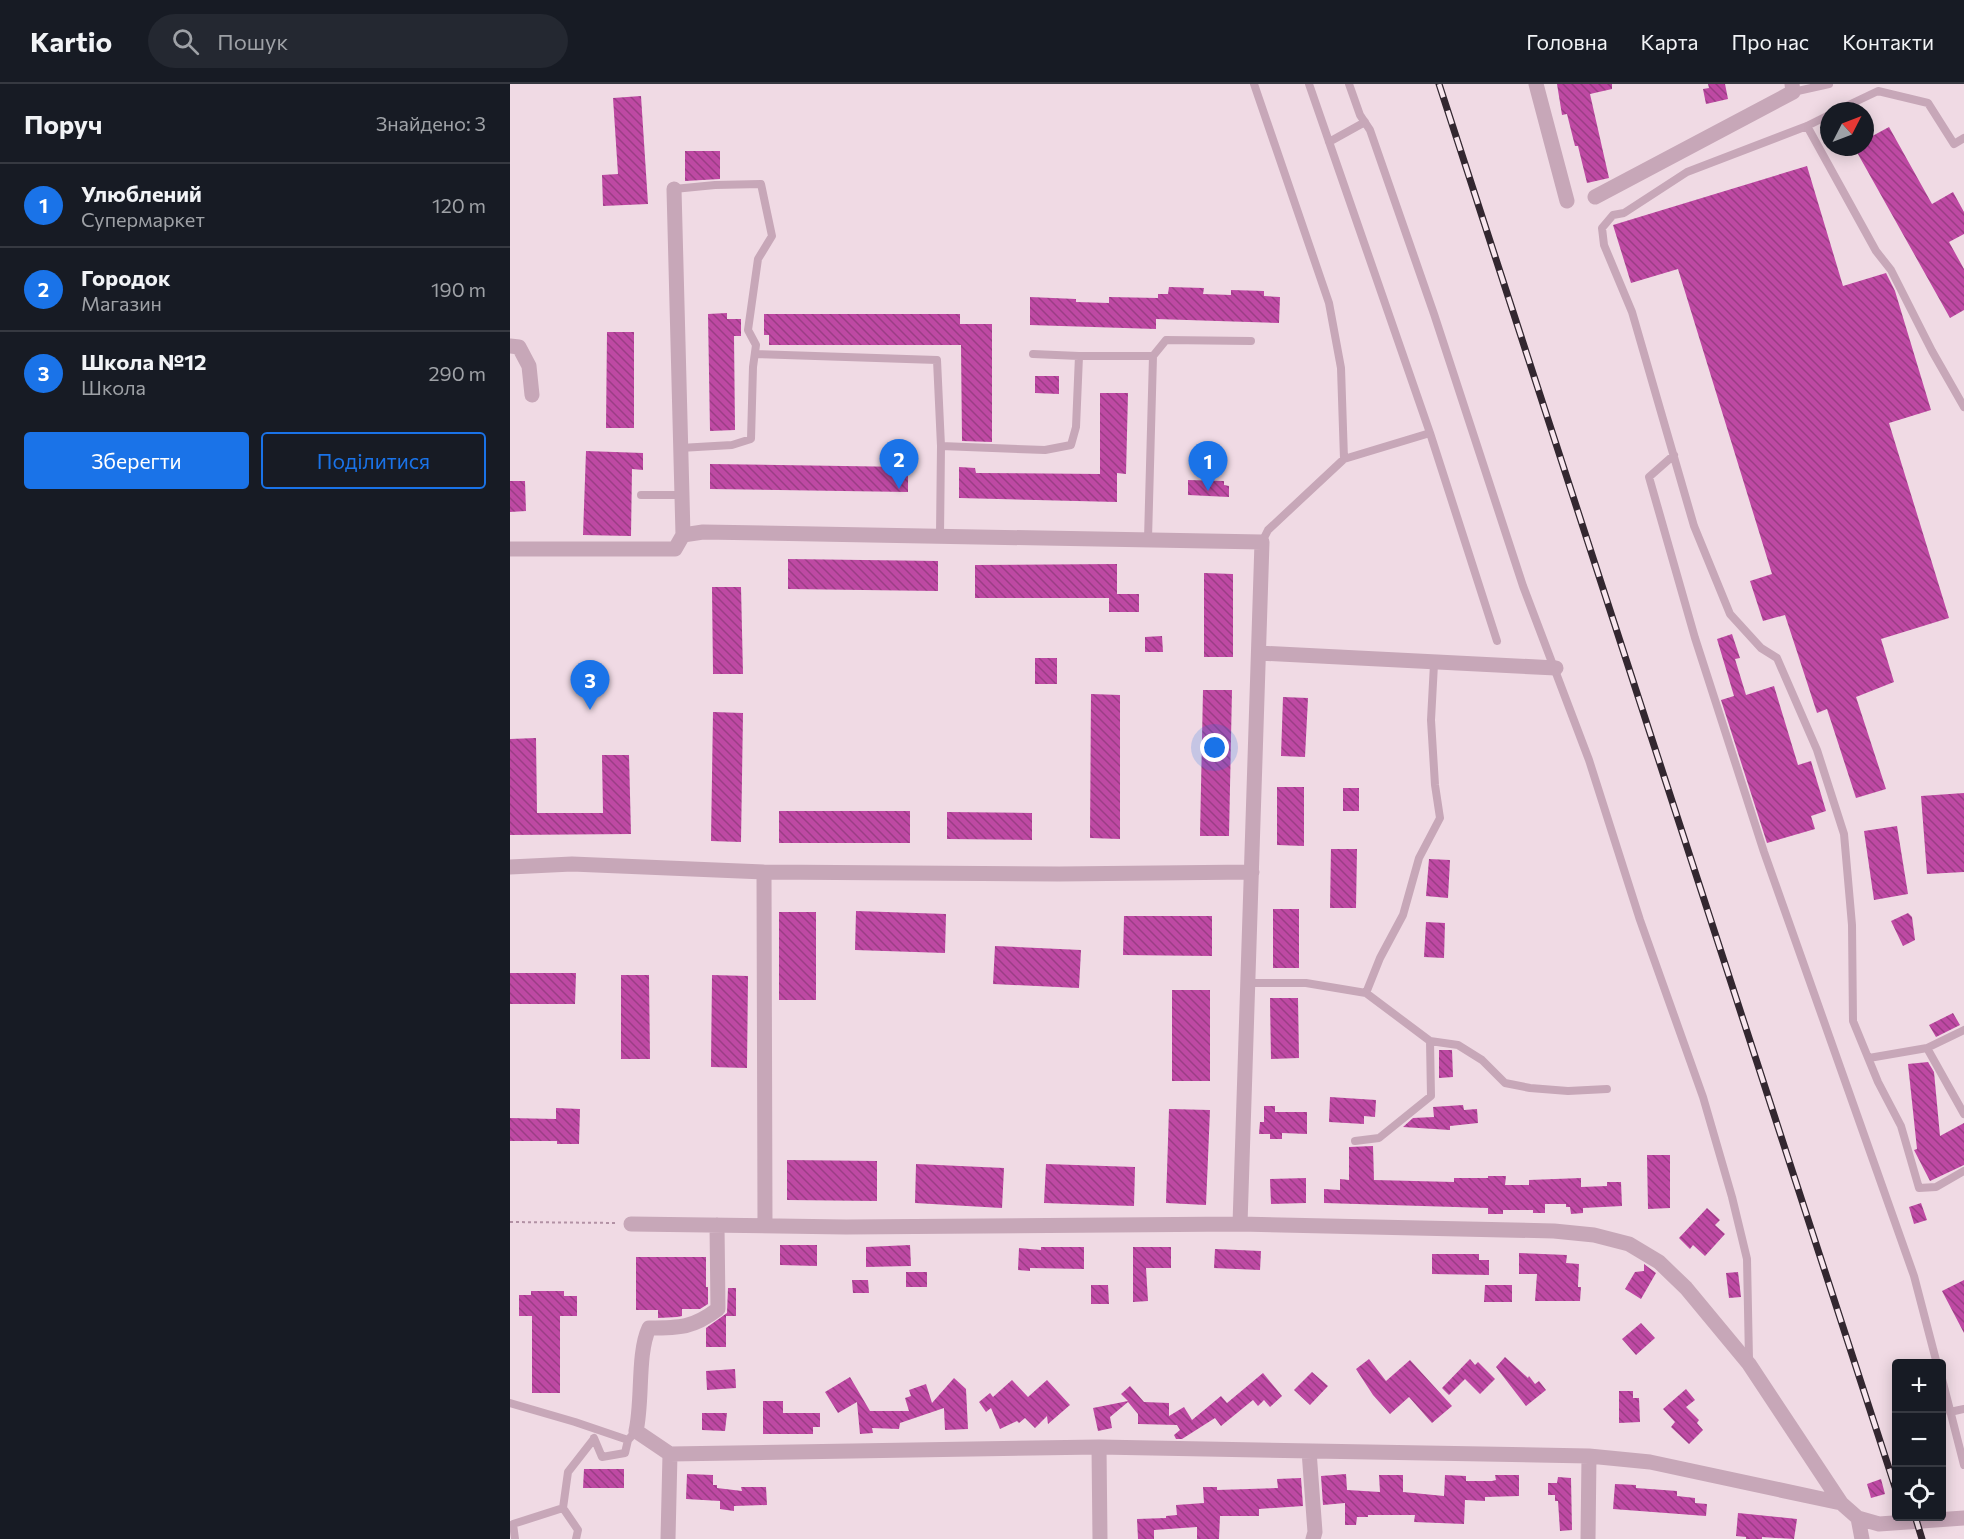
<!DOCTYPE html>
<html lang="uk">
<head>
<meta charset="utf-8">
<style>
	body { margin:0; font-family:Commissioner,sans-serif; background:#242831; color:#f1f3f6 }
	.controls { position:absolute; right:18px; bottom:18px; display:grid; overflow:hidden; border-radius:6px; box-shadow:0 3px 15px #0003 }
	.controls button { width:54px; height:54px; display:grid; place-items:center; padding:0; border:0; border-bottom:2px solid #363941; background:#171b24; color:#f1f3f6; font:30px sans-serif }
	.compass { position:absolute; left:1310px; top:18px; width:54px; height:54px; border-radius:50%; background:#171b24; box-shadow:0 3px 15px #0003; rotate:48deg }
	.you { position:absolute; left:705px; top:664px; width:21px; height:21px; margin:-15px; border:4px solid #fff; border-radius:50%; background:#1a73e8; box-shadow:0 0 0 9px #1a73e833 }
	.badge { display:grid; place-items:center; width:39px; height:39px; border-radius:50%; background:#1a73e8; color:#fff; font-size:20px; font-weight:700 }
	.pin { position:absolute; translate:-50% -50px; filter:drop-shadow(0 2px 3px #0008) }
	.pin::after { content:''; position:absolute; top:32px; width:21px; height:18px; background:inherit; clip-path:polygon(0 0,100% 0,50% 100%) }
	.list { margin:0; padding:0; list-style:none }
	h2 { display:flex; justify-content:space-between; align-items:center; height:78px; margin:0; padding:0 24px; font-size:26px }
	h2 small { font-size:20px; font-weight:400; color:#9ea1a6 }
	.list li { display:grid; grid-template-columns:39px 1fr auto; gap:18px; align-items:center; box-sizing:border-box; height:84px; padding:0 24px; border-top:2px solid #363941 }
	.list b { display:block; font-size:22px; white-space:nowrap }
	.list p { margin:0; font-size:20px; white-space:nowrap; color:#9ea1a6 }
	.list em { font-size:20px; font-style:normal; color:#9ea1a6 }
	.actions { display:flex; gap:12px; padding:18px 24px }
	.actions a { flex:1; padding:14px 0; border:2px solid #1a73e8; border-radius:6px; text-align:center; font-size:21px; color:#1a73e8 }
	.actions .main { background:#1a73e8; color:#fff }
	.icon { flex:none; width:33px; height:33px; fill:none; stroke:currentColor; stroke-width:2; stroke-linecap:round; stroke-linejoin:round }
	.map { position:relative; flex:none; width:1454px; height:1455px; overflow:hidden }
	header { display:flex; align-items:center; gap:36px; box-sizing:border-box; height:84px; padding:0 30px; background:#171b24; border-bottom:2px solid #363941 }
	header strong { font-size:28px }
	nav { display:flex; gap:33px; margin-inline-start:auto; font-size:21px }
	.search { width:420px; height:54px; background:#242831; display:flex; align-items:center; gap:15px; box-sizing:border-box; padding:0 21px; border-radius:33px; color:#9ea1a6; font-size:22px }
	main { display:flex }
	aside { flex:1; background:#171b24 }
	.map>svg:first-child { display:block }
</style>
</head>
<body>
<header>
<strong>Kartio</strong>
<div class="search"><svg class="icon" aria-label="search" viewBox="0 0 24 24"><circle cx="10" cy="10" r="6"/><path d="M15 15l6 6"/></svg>Пошук</div>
<nav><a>Головна</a><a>Карта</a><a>Про нас</a><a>Контакти</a></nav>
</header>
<main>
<aside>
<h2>Поруч<small>Знайдено: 3</small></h2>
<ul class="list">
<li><span class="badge">1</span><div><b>Улюблений</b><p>Супермаркет</p></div><em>120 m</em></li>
<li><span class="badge">2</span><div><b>Городок</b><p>Магазин</p></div><em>190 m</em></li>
<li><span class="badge">3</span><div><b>Школа №12</b><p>Школа</p></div><em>290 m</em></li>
</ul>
<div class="actions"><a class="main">Зберегти</a><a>Поділитися</a></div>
</aside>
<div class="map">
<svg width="1454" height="1455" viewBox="0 0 1454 1455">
	<defs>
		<pattern id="building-back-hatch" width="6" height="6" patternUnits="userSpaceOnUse" patternTransform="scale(1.5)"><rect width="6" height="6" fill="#be49a3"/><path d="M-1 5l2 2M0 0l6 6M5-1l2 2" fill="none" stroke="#9b3d85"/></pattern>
	</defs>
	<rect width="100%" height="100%" fill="#f0dae4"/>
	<path fill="url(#building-back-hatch)" d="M1047,0H1102V5L1080,10L1099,94L1077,99L1068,62H1065L1057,30L1052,31Z
		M1198,0H1215L1218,15L1196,20L1193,5L1199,4Z
		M131,12L138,120L93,122L92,91L108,90L103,14Z
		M1379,43L1422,120L1443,108L1454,128V150L1439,158L1454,185V226L1440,234L1344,63H1355V56Z
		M175,67H210V95L175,97Z
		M1297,82L1333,202L1376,189L1385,207L1421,326L1379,339L1439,534L1371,555L1384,598L1346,613L1376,705L1346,714L1317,625L1307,629L1275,531L1253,537L1240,497L1262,490L1168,185L1121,199L1103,141Z
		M659,203L694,204L693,210L721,211V206L754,207V212L770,213L769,239L646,235V245L520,241V213L566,215V218L599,219V213L648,214V210H658Z
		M217,229V235H231V252H224L225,346L200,347L198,230Z
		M254,230H450V240H482V358L452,357L451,261H259V251H254Z
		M97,248H124V344H96Z
		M525,292H549V310L525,309Z
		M590,309H618L616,390L607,389V418L449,414V383L465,384L466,389L590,390Z
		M76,367L133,369V386L122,385L121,452L73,451Z
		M200,380L398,383V408L200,405Z
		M678,396L714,397V401L719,402V413L678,411Z
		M0,397H15L16,427L0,428Z
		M278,475L428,477V507L278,505Z
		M607,480V510H629V528H599V514H465V481Z
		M694,489L723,490V573H694Z
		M202,503H231L233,590H203Z
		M1222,550L1230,574L1225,575L1236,611L1264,602L1288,681L1301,677L1316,727L1301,732L1305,745L1257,759L1211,616L1224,612L1207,555Z
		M652,552L653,568H635V553Z
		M525,574H547V600H525Z
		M693,606H722L719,752H690Z
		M581,610L610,611V755L580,754Z
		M773,613L798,614L795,673L771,672Z
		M203,628L233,629L231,758L201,757Z
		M26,654L27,729H93L92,671H119L121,750L0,751V655Z
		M767,703H794V762L767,761Z
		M833,704H849V727H833Z
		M1454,709V788L1417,790L1411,712Z
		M269,727H400V759H269Z
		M437,728L522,729V756L437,755Z
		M1387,742L1398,810L1364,816L1354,747Z
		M821,765H847L846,824H820Z
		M919,775L940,776L938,814L916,812Z
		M763,825H789V884H763Z
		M346,827L436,830L435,869L345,866Z
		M269,828H306V916H269Z
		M1398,829L1402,833L1405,856L1393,862L1381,837Z
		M614,832H702V872L613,871Z
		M916,838L935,839L934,874L914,873Z
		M485,862L571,866L569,904L483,900Z
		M0,889H66L65,920H0Z
		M111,891H139L140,975H111Z
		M202,891L238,892L237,984L201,983Z
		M662,906H700V997H662Z
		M760,914H788L789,974L761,975Z
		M1443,929L1450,941L1426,953L1419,941Z
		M929,966H942L943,993L929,994Z
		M1418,978L1424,988L1430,1052L1454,1039V1081L1420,1097L1404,1066L1407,1065L1398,980Z
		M820,1013L866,1016L865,1033L854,1032V1040L819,1038Z
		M953,1021L954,1026L967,1025L968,1039L940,1042V1046L893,1043L903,1034L924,1033L923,1023Z
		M754,1022H765V1028H797V1050L772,1049V1055H760V1050H749L750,1038H754Z
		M46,1024L70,1025L69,1060H47V1057H0V1034L46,1035Z
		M659,1025L700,1026L696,1121L656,1119Z
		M863,1062L864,1096L944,1098V1094H978V1092H996L995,1101H1019V1096L1071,1094V1103L1097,1102V1098H1111L1112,1122L1073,1124V1129L1061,1130L1060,1123H1056V1120H1035V1129H1023V1126H993V1130H978V1124L814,1119V1105L830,1106V1095L839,1096V1063Z
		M1137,1071H1160V1124L1138,1125Z
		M277,1076L367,1077V1117L277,1116Z
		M406,1080L494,1084L492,1124L405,1119Z
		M536,1080L625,1083L624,1122L534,1119Z
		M796,1094V1119L761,1120L760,1095Z
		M1411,1119L1417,1136L1404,1140L1399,1123Z
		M1197,1124L1210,1136L1205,1141L1215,1150L1195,1172L1183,1161L1180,1165L1169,1154Z
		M270,1161H307V1182L270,1181Z
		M400,1161L401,1182L356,1183V1163Z
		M531,1163H574V1185L520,1184V1187L508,1186L509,1164L531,1166Z
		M623,1163H661V1184H636L638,1217L623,1218Z
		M705,1165L751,1167L750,1186L704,1184Z
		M1009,1169L1057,1171L1056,1179L1069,1180L1068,1203H1071L1070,1217H1025L1027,1190H1009Z
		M922,1170H969V1176H979V1191L922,1190Z
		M126,1173H196V1203H198V1220L190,1225H172V1232L167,1233L148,1234V1226H126Z
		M1134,1180L1146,1189L1131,1215L1115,1205L1125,1188L1134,1187Z
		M396,1188H417V1203H396Z
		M1228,1188L1231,1213L1219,1214L1216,1189Z
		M342,1196H358L359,1209H343Z
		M1454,1196V1249L1432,1207Z
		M581,1201H598L599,1220H581Z
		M975,1201H1002V1218H974Z
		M218,1204H226V1232H216V1263H196V1244L217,1229Z
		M21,1207H54V1212H67V1232H50V1309H22V1232H9V1211H21Z
		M1131,1239L1145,1254L1126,1271L1112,1255Z
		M995,1273L1018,1294L1019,1292L1025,1300L1029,1297L1036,1306L1016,1322L986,1283Z
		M859,1275L876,1297L900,1276L942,1322L922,1339L899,1313L880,1330L863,1311L846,1285Z
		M960,1275L965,1281L968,1278L985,1295L970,1310L955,1295L939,1311L932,1304Z
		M225,1285L226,1304L197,1306L196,1287Z
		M802,1288L818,1302L800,1321L784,1306Z
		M753,1289L772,1312L760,1323L754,1316L748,1322L743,1316L711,1342L705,1334L672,1355H666L664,1351L670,1346L667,1341L628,1340V1330L618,1318L600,1333L602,1344L588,1347L583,1324L618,1317L611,1310L620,1302L634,1318L659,1319V1332L674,1323L682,1336L711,1312L717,1319Z
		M340,1293L360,1327H399L395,1314L401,1312L399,1306L416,1300L422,1319L444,1294L456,1305L458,1345L435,1346L434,1324L390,1339L389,1345L362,1344L363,1349L350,1350L347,1318L328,1329L315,1308Z
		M502,1296L518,1313L537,1296L560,1321L538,1340L537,1332L525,1344L515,1334L509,1339L507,1337L490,1345L481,1324L476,1328L469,1318L480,1309L483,1313Z
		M1176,1305L1185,1316L1176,1323L1189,1336L1187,1339L1193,1346L1179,1360L1161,1343L1165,1338L1153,1325Z
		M1109,1307H1123V1314H1129L1130,1338L1109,1339Z
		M253,1317H273V1329H310V1343H303V1350H253Z
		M192,1329H217L215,1347L192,1346Z
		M74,1385H114V1404H73Z
		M177,1390L203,1391V1401H207V1404L232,1407L231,1403H256L257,1421L224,1422V1427L210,1425V1417L176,1415Z
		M836,1390L837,1406L870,1408L869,1391H893V1408L934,1412L935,1391L956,1392V1397H982L986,1396L985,1391H1009V1412L975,1413V1417L955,1416L954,1440L904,1438L905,1431H858V1433H847L846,1441H835V1419L813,1421L811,1392Z
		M1048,1393L1061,1394L1062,1446L1050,1447L1048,1417H1045V1411H1038V1399H1047Z
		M791,1394L793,1422L749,1425V1432H710L709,1455H687V1443L644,1446V1455H628L627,1435L656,1434V1432L667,1431L666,1421L694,1419L693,1403H707V1406L768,1404L767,1395Z
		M1371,1395L1375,1410L1361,1414L1357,1400Z
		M1105,1400L1126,1401V1404L1167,1407V1412L1185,1414V1419L1197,1420L1196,1432L1103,1425Z
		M1228,1429L1287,1435L1284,1455L1252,1453V1455H1236V1453L1226,1452Z"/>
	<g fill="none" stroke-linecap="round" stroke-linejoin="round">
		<path stroke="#b291a4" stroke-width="2" stroke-dasharray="3 3" stroke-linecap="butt" d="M0,1138L108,1139"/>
		<path stroke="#c7a7b8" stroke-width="8" d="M744,0L819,219L831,284L834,375L758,446L752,458
			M799,0L920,349L834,375
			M839,0L850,31L860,46L924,230L1013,502L1079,676L1130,836L1193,1013L1222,1113L1237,1175L1239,1276
			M1283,8L1319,0
			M1326,27L1368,7L1418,19L1444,60L1454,54
			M1319,31L1297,42L1177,88L1114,129L1103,131L1092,144L1094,161L1122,228L1184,442L1220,530L1251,564L1267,574L1307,666L1334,750L1342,841L1343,937L1368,998L1391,1042L1409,1104L1426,1103L1454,1087
			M1297,42L1366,167L1381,186L1422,267L1454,323
			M819,58L855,38
			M164,105L205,101L251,100L262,152L248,175L238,246L246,261L243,283L241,355L222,361L170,364
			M245,270L427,276L431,362
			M523,270L569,272H643
			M920,349L987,557
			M1164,371L1139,393L1185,554L1254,768L1404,1192L1427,1280
			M131,411H172
			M430,451L431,362L535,366L561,361L566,343L569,272
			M638,455L643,272L656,256L741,257
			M738,899H796L856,909L920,957L921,1012L869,1054L845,1057
			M856,909L870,874L893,831L909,774L930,734L925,701L921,636L924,580
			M920,957L948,961L972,976L995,999L1020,1004L1058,1007L1097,1005
			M1417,964L1454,1030
			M1359,974L1417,964L1454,946
			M1432,1295L1454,1381
			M0,1319L65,1338L118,1356L126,1347
			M1440,1328L1454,1325
			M84,1354L92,1373L115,1369L118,1356
			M5,1455L3,1440L53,1424
			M66,1455L68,1446L53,1424L58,1388L83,1356"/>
		<path stroke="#c7a7b8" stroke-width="15" d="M1026,0L1057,117
			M164,105L173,451
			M1085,113L1283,8L1282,0
			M0,262L9,263L19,282L22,311
			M0,465H165L173,451L193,448L752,458L730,1140
			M749,569L1046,584
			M0,783L62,780L254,788L549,790L742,788
			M254,788L255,1141
			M121,1140L336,1143L730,1140L1044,1147L1084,1151L1119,1160L1149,1178L1176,1204L1239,1280L1331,1419L1348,1434L1369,1440L1454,1434
			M207,1141L208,1225C183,1244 170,1244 139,1244C127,1270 133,1316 126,1347L160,1370L589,1363L1079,1372L1140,1378L1331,1419
			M589,1363L590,1455
			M799,1367L805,1448L803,1455
			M1348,1434L1352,1455
			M158,1455L160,1370
			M1078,1455L1079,1372"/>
		<g stroke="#332730" stroke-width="7">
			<path id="rail" d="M929,0L1386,1406
				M1405,1432L1412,1455"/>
		</g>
		<use href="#rail" stroke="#f8e6ee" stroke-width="4.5" stroke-dasharray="14" stroke-linecap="butt"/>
	</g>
</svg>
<div class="controls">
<button>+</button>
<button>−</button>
<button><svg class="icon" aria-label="locate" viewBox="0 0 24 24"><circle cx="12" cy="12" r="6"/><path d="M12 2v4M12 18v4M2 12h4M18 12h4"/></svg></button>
</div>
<svg class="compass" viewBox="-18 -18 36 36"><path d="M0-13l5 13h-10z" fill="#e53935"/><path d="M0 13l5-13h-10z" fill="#9ea1a6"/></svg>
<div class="you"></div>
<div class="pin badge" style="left:698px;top:407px">1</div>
<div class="pin badge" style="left:389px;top:405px">2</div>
<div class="pin badge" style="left:80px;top:626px">3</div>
</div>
</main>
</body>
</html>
